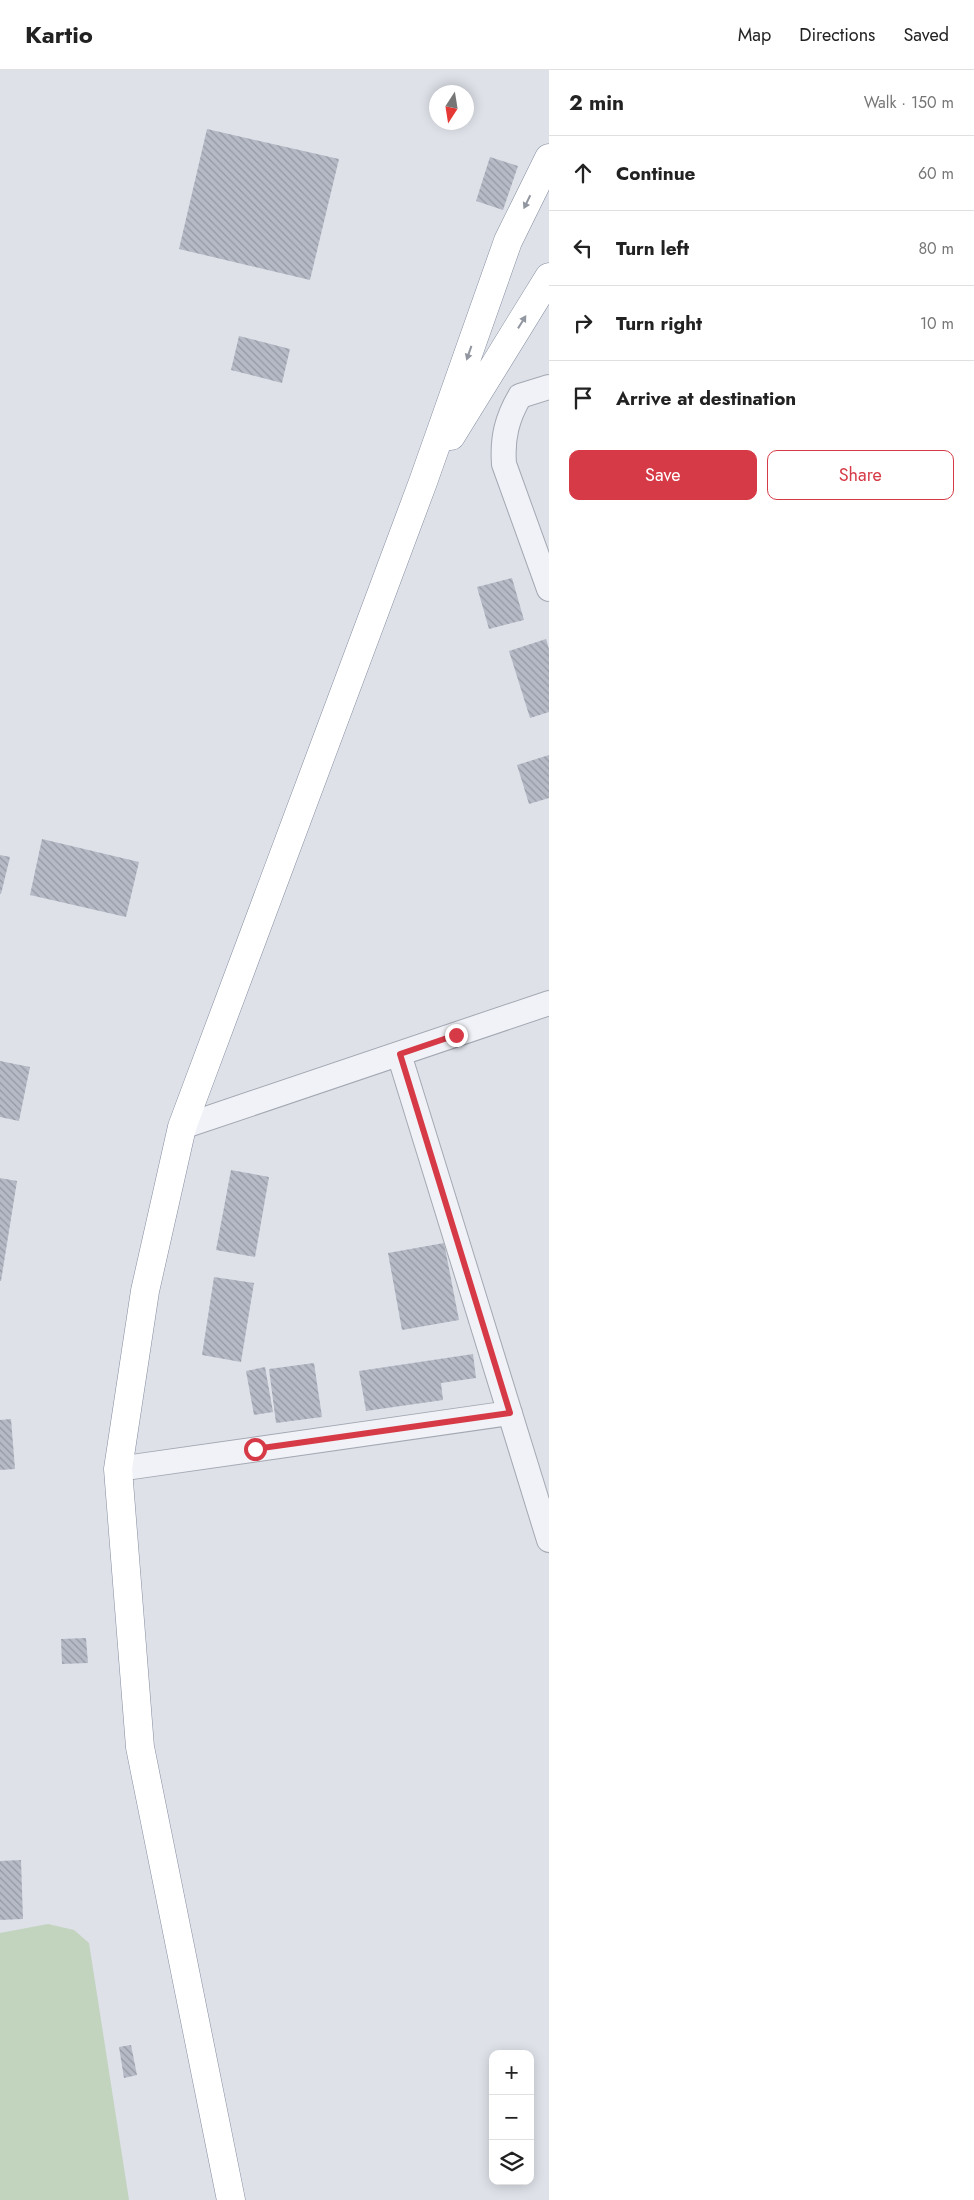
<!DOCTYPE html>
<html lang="en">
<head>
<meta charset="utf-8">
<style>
	body { margin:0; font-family:Jost,sans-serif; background:#f2f2f2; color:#222 }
	.controls { position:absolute; right:15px; bottom:15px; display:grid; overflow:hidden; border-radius:10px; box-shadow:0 2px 12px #0003 }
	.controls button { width:45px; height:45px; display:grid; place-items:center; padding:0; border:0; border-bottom:1px solid #e0e0e0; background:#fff; color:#222; font:25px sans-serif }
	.compass { position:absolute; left:429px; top:15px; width:45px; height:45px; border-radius:50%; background:#fff; box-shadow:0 2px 12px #0003; rotate:192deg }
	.stop { position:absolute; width:15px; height:15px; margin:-11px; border:4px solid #d63a46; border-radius:50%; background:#fff }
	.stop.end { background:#d63a46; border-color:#fff; box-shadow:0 1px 5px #0008 }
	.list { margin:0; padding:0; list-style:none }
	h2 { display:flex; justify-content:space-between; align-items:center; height:65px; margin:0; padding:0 20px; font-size:21px }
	h2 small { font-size:16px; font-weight:400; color:#767676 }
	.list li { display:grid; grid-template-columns:32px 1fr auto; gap:15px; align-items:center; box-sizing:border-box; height:75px; padding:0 20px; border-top:1px solid #e0e0e0 }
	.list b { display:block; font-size:19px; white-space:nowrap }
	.list em { font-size:16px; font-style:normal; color:#767676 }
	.actions { display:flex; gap:10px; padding:15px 20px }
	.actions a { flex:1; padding:11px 0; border:1px solid #d63a46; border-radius:10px; text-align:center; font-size:18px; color:#d63a46 }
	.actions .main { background:#d63a46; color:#fff }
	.icon { flex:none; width:28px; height:28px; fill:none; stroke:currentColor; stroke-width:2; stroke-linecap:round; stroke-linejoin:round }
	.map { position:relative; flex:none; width:549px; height:2130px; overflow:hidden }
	header { display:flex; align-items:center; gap:30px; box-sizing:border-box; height:70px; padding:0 25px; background:#fff; border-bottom:1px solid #e0e0e0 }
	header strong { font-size:24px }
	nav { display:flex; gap:28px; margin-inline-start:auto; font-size:18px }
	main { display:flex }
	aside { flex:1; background:#fff }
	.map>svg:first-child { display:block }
</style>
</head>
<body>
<header>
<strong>Kartio</strong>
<nav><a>Map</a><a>Directions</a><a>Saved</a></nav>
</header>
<main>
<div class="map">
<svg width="549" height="2130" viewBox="0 0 549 2130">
	<defs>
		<pattern id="building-back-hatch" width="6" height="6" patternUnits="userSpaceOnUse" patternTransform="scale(1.25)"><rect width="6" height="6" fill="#b5bac6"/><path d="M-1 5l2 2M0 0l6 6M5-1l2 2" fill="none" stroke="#9398a2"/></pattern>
	</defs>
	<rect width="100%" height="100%" fill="#dee1e8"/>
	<path fill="#c2d3be" d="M48,1854L74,1860L89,1873L129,2130H0V1863Z"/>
	<path fill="url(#building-back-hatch)" d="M207,59L339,89L310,210L179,179Z
		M490,87L518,96L503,140L476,131Z
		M239,266L290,279L282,313L231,300Z
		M512,508L524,550L489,559L477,517Z
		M546,569L549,579V642L530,648L509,581Z
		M549,685V728L529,734L517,695Z
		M42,769L139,792L126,847L30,825Z
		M0,785L10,787L1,824H0Z
		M0,991L30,997L19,1051L0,1047Z
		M231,1100L269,1107L255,1187L216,1180Z
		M0,1108L17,1111L1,1211H0Z
		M444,1173L459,1250L402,1260L388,1183Z
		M214,1207L254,1213L241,1292L202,1285Z
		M473,1284L476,1308L441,1313L443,1330L366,1341L359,1301Z
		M314,1293L322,1347L276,1353L269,1299Z
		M265,1297L273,1342L254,1345L246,1301Z
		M11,1349L15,1399L0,1400V1350Z
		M86,1568L88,1593L62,1594L61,1569Z
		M21,1790L23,1849L0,1850V1791Z
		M131,1975L137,2005L124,2008L119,1977Z"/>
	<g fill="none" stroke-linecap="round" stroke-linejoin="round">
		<g stroke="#a3a8b2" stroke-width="26">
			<path id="minor" d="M549,317L520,326C507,348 502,368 504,394L549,519
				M399,984L549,1470
				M182,1057L549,933
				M118,1399L510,1343"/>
		</g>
		<g stroke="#848da0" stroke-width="29">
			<path id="trunk" d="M451,366L549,207
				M231,2130L140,1677L118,1399L145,1221L182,1057L423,412L508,171L549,88"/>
		</g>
		<use href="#minor" stroke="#f1f2f7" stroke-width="24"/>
		<use href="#trunk" stroke="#fff" stroke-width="28"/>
	</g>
	<defs><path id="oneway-solid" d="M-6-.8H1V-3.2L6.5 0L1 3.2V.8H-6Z" transform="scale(1.25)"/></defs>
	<g fill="#9296a0">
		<use href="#oneway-solid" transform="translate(527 132) rotate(116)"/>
		<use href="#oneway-solid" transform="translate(522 252) rotate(-58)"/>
		<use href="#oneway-solid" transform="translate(469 283) rotate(109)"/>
	</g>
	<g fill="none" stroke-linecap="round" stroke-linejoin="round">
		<path stroke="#d63a46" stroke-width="6" d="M255,1379L510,1343L400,984L456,965"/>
	</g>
</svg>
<div class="controls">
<button>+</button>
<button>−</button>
<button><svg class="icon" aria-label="layers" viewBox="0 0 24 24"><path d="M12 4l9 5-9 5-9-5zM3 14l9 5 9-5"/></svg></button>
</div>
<svg class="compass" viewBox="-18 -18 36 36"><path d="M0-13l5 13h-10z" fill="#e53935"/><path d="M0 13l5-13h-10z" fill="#767676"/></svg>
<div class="stop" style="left:255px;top:1379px"></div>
<div class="stop end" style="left:456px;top:965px"></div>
</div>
<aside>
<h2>2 min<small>Walk · 150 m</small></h2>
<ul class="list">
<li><svg class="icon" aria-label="ahead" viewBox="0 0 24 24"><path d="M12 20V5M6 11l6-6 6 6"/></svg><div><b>Continue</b></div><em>60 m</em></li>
<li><svg class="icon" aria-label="left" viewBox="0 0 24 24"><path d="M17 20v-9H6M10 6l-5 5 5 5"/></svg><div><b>Turn left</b></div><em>80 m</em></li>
<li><svg class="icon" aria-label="right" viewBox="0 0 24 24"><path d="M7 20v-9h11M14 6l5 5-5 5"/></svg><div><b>Turn right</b></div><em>10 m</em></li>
<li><svg class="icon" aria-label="arrive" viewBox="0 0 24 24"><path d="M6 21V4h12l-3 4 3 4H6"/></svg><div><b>Arrive at destination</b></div></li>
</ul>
<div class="actions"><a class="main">Save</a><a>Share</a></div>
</aside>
</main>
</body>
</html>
